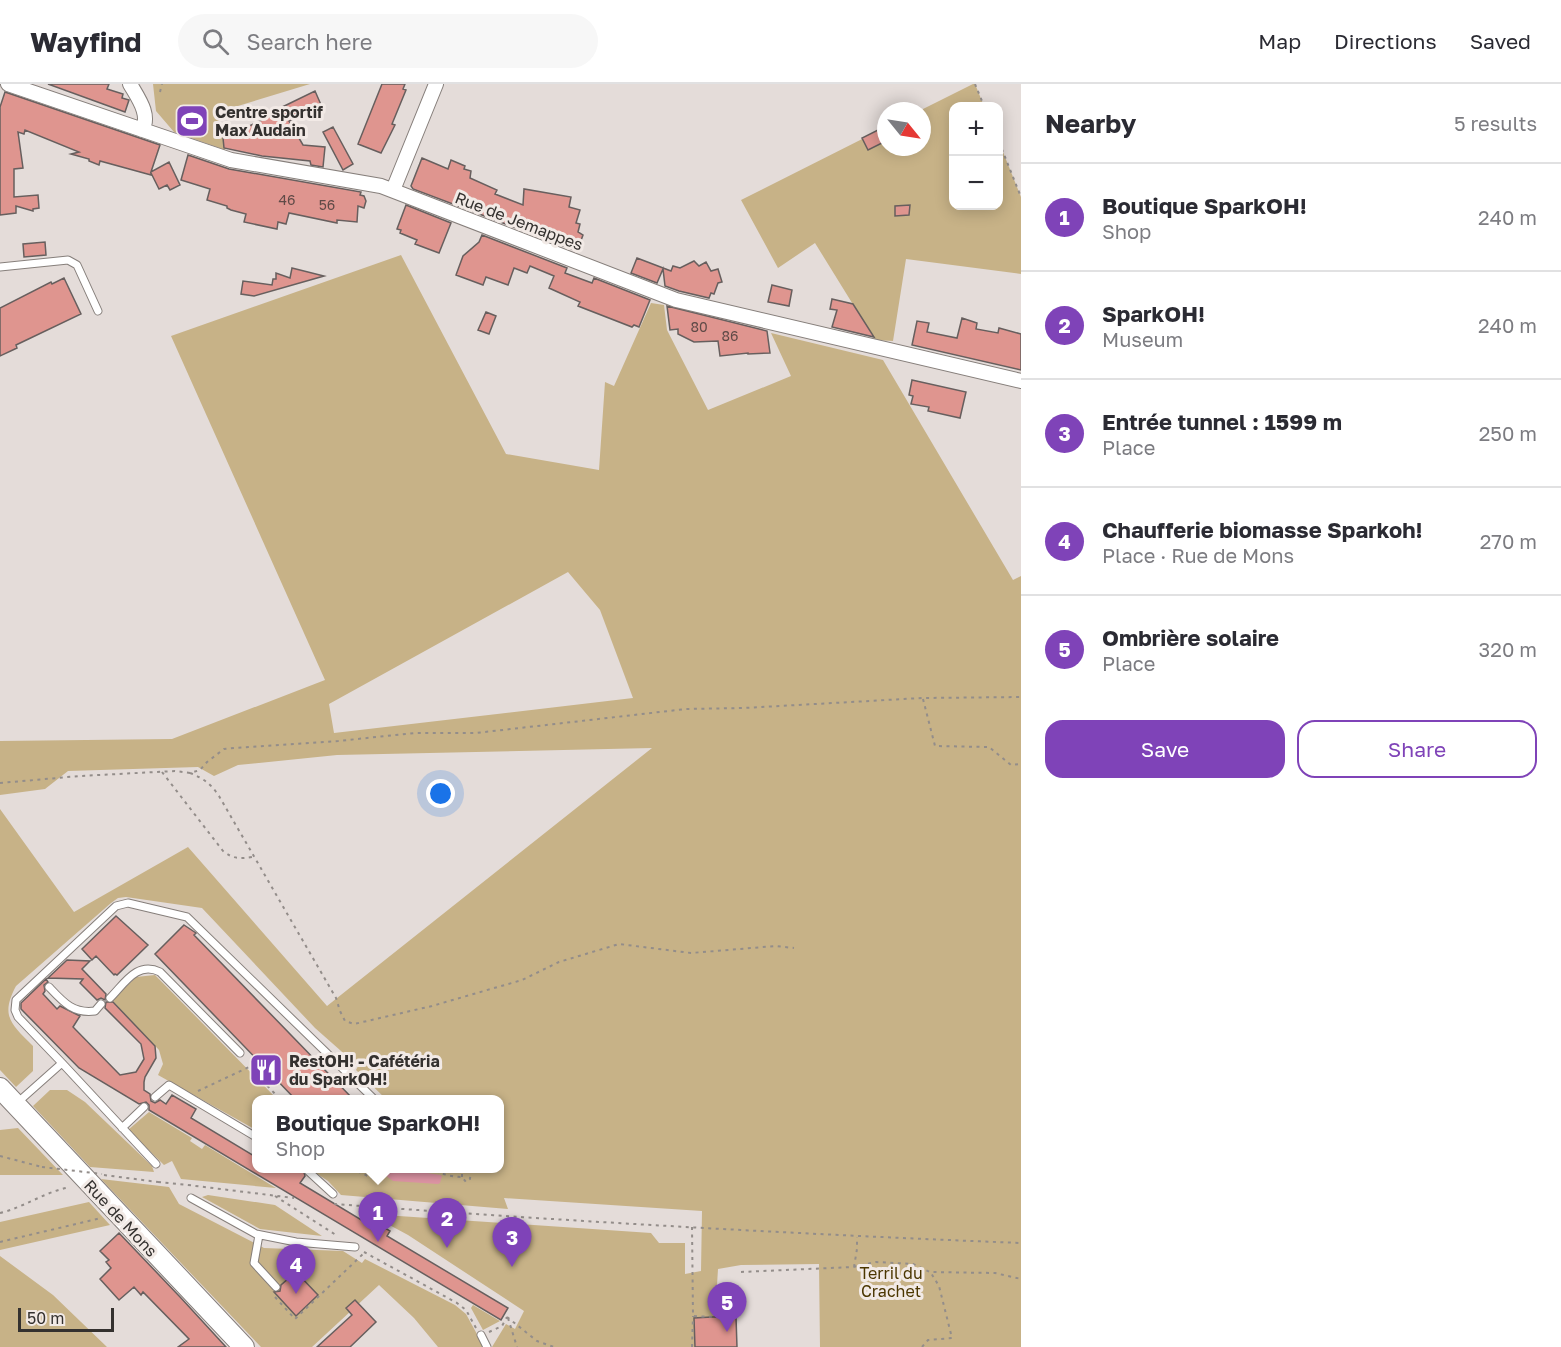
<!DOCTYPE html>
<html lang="en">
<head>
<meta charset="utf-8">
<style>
	body { margin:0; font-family:"Golos Text",sans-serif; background:#f7f7f7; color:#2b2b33 }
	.controls { position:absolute; right:18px; top:18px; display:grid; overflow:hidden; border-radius:12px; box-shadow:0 3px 15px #0003 }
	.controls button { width:54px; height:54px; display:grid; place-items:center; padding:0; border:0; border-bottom:2px solid #e1e1e2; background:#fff; color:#2b2b33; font:30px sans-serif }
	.compass { position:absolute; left:877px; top:18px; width:54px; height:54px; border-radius:50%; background:#fff; box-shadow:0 3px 15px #0003; rotate:120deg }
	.scale { position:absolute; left:18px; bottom:15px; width:96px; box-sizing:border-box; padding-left:6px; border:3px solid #34312f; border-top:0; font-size:16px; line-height:21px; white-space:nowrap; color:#34312f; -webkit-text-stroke:4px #f2eae6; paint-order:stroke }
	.you { position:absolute; left:441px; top:710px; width:21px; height:21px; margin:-15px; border:4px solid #fff; border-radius:50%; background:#1a73e8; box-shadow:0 0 0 9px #1a73e833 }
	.badge { display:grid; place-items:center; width:39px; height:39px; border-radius:50%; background:#7f43b8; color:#fff; font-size:20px; font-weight:700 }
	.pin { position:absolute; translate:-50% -50px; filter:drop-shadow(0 2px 3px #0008) }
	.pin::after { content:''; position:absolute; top:32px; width:21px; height:18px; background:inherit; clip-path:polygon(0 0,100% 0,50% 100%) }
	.popup { position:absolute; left:252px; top:1011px; width:252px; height:78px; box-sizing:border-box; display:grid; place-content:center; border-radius:12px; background:#fff; filter:drop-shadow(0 2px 4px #0005); font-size:20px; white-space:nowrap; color:#7c7c81 }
	.popup b { font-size:22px; color:#2b2b33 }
	.popup::after { content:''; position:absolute; left:50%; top:100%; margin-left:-12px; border:12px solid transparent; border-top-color:#fff }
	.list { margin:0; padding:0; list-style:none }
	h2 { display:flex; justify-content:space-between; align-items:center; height:78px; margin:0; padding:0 24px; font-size:26px }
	h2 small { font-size:20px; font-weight:400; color:#7c7c81 }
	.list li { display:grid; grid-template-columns:39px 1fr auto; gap:18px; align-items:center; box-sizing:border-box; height:108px; padding:0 24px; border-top:2px solid #e1e1e2 }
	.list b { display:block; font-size:22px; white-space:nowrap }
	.list p { margin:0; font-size:20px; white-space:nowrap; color:#7c7c81 }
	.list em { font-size:20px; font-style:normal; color:#7c7c81 }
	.actions { display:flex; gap:12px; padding:18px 24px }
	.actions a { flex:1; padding:14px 0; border:2px solid #7f43b8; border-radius:18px; text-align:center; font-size:21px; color:#7f43b8 }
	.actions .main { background:#7f43b8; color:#fff }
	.icon { flex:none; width:33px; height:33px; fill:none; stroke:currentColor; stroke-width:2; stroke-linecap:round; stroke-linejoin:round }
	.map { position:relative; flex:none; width:1021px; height:1263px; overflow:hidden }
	header { display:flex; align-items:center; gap:36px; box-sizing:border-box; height:84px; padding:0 30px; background:#fff; border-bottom:2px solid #e1e1e2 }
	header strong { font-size:28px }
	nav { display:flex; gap:33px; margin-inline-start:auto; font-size:21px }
	.search { width:420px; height:54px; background:#f7f7f7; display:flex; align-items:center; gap:15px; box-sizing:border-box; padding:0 21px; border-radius:33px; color:#7c7c81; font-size:22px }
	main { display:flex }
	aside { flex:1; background:#fff }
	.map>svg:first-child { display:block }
</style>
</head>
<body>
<header>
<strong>Wayfind</strong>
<div class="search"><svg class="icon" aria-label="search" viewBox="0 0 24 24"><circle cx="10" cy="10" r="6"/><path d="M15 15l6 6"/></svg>Search here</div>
<nav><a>Map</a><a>Directions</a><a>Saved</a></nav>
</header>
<main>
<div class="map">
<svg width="1021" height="1263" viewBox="0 0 1021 1263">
	<rect width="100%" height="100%" fill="#e4dcd9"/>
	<path fill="#c7b287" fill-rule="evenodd" d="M153,0H310L238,22L215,26L226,56L225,66L174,48L156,27Z
		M973,0H975L984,22H954V122H999V58L1021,113V190L906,175L893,257L875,256L815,159L778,184L741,116L886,43V63H922V27H919Z
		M401,171L506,370L599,386L605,298L614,302L651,219L664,221L667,246L708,326L791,292L771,249L883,276L1013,496L1021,492V1263H820L819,1180L741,1181L718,1185L715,1233H702L701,1263H492L506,1240L515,1245L524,1227L408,1151L369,1130L651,1149L659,1159H685V1190L701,1187L702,1127L504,1114L508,1125L341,1111L328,1097L310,1085L500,1084V1016L386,1015L356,986L358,982L315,944L202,824L126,813L118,814L111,819L16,902C0,932 11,940 33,962V987L16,1003L0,986V725L74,828L188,763L327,922L652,664L337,671L238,681L214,692L198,683L68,687L45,705L0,711V657L172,655L325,596L171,252ZM568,488L600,526L633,614L334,649L329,620Z
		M155,891L277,1015L256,1016V1046L158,991L163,980L159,966L112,916L136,893Z
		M50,1006H67L85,1018L152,1082L154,1088L90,1083L33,1022Z
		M149,1028L192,1054L190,1057L202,1065L205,1061L276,1104L181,1095L172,1077L164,1081L128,1046Z
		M18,1044L63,1091H0V1046Z
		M101,1095L169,1103L179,1120L264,1164L343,1167L362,1179L365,1175L455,1221L466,1230L484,1263H438L414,1234L379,1201L312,1263H261Z
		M208,1111L275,1121L322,1152L260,1145L202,1113Z
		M89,1118L110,1141L0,1166V1138Z
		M0,1172L53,1211L107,1263H0Z
		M473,1221L500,1237L483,1246L471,1224Z"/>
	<path fill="#dd94a4" d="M387,1085H402L440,1091L442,1092L440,1099L438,1100L393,1097L385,1091Z"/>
	<path fill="#df958f" stroke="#675f5e" stroke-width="1.5" d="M48,0H109L107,5L123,10L122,14L129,16L125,28Z
		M382,0H405L403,5L406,6L392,40L395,41L381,69L358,60Z
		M315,7L322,23L289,37L303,61L325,63L323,83L311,81L310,77L262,72L224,64L223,54L273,31L272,28Z
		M5,8L160,61L151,88L169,78L180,101L170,106L167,101L159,105L151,89V91L100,77L99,81L89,77V75L71,70L79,68L25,46L24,50L18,48L23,84L14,85V113L38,111L39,124L33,125V127L16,122V129L0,131V23Z
		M886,42V57L868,66L862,54Z
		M333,43L353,80L343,86L323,48Z
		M188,71L229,85L361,108L360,111L364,112L366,117L364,124L358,122L357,138L337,136V139L289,129L286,140L278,138L277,145L244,138L246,130L231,126L227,124V122L207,116L210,105L181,96Z
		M422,74L448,85L451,76L465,82L464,85L471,87L470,94L497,106L495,110L523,121L524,105L571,113L569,123L580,126L576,139L580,140L578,148L583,151L577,167L413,105L411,102Z
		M406,121L451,139L439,169L415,160L417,156L400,149L401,146L397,145Z
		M910,121L909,131L895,132V122Z
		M482,151L567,184L565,189L592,199L594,194L650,216L639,243L634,241L632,243L578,222L580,218L549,204L554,192L530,182L527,189L514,184L508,201L486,193L483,201L456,191L463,172L479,158Z
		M45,158L46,171L24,173L23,160Z
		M637,174L671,187L673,182L680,184L694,177L699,182L706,178L711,187L718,185L722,198L718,199L714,210L711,209L709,214L679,207L665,202L663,185L657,199L631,189Z
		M292,184L324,192L254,212L241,210L243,197L272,201L273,195H276V189L290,194Z
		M64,194L81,230L16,261L17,264L0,272V224L51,198L52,200Z
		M772,201L792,206L789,222L768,218Z
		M832,215L853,220L874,253L832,243L837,226L830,225Z
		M667,222L767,247L770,269L748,270V269L720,272L718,257L694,258L678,250V245L670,246Z
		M486,228L496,232L489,250L478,246Z
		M962,234L977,239L976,245L998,249L999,244L1021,250V286L912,261L917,237L929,239L927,248L957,254Z
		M912,296L966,308L960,334L928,327L929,323L911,320L913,312L909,311Z
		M116,832L148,861L117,891L115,890L114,891L96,872L92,876L82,865Z
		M184,841L196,849L194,851L354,1016H296L271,990L155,870Z
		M67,876L90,877L82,885L106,910L105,916L101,914L97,916L80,899L83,895L48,894Z
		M46,895L48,898L44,901L45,907L43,910L57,925L60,922L80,932L73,943L120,991L136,988L144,975L141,960L105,924L106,918H113L155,962L156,974L145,993L144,998V1006L150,1010L151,1017L155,1019L160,1016L166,1020L172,1011L196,1025L191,1034L256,1073V1084H303L305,1092L300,1099L363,1137L366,1132L390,1147L387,1152L508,1224L501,1236L149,1026V1021L146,1018L139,1020L79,984L21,925V919Z
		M119,1149L181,1214L226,1263H178L189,1255L143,1208L141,1211L134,1203L119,1216L100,1195L111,1184L106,1178L109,1176L100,1167Z
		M296,1188L318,1211L296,1232L274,1208L280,1207L281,1201Z
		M355,1216L376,1238L350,1263H317L352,1231L346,1224Z
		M712,1233H736L737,1263H695L694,1234Z"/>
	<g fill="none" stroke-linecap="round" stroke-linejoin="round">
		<g stroke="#867f7b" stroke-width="9">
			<path id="service" d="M0,183L68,176L77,181L98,227
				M49,903C63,918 73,930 95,927L101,920
				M110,914C125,899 137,877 160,888L240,969
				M62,979L18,933L15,926L16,916L116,822L128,819L187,833L375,1016
				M155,1013L169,1001L256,1053
				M17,1019L62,979L156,1080
				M122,1044L144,1023
				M308,1087L333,1110
				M191,1114L256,1150L296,1158L355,1163
				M259,1151L254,1179L276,1203
				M481,1251L487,1263"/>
		</g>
		<g stroke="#867f7b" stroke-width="16">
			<path id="minor" d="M8,0L231,76L381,102L676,216L1021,297
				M130,0C138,14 151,31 142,46
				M393,106L436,0"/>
		</g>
		<g stroke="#867f7b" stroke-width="22">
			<path id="secondary" d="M0,1004L244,1263"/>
		</g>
		<path stroke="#938d8a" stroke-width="2" stroke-dasharray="3 4.5" stroke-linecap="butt" d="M975,0L984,22
			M160,8L162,0
			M999,58L1021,113
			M923,615L935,662L989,663L1011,681L1021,680
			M162,688L223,767C233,775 240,775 252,773
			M190,689C203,694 211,700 219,712L336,914L340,927L345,937L354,940L432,922L522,896L559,878L619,860L691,869L775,862L794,864
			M0,699L80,692L175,687L190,689L200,686L207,678L224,665L234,664L338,657L415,649H476L686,625L744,624L922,614L1021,613
			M198,1007L249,983L281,1016
			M0,1072L42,1083
			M351,1084L372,1094L375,1092L378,1085
			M429,1084C439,1089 450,1093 462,1093L466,1098L470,1095L471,1084
			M380,1085L404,1087V1084
			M104,1091L158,1098
			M462,1093V1084
			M188,1101L294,1114
			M275,1112L336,1151
			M334,1120C563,1137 792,1150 1021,1159
			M0,1129C25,1123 44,1108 70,1103
			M692,1143L693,1232L715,1233
			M0,1158L101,1134
			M364,1168L457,1219L466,1226L476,1244
			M854,1183L857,1165V1153
			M741,1188L853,1183L876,1178L913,1180L930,1188L995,1189L1021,1195
			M275,1213L295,1235L363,1170
			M507,1233L537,1257L554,1263
			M508,1234L517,1263
			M489,1248L502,1242L507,1233
			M692,1263L693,1232
			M922,1263L928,1256L952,1254L939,1202L931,1189"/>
		<use href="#service" stroke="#fff" stroke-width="7"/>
		<use href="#minor" stroke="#fff" stroke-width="14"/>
		<use href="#secondary" stroke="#fff" stroke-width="20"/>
		<path stroke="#938d8a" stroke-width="2" stroke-dasharray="3 4.5" stroke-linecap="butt" d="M42,1083L102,1090
			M158,1098L188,1101"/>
	</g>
	<defs>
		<g id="stadium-square" transform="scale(1.725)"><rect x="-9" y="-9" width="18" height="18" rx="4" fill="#7f43b8" stroke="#f2eae6"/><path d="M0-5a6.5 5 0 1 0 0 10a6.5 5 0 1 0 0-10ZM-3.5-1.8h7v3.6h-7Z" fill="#fff"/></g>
		<g id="restaurant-square" transform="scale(1.725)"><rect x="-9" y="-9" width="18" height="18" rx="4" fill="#7f43b8" stroke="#f2eae6"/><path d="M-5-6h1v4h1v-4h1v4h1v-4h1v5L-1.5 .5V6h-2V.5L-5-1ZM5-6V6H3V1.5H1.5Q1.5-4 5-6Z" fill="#fff"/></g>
	</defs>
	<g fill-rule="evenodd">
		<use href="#stadium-square" x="192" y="37"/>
		<use href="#restaurant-square" x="266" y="986"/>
	</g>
	<g text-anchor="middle" stroke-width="6" stroke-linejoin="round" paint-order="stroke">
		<g font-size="14" fill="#5f4a47">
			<text x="287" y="121">46</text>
			<text x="327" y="126">56</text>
			<text x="699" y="248">80</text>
			<text x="730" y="257">86</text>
		</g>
		<g font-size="16" font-weight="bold" fill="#34312f" stroke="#f2eae6" text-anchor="start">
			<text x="215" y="34">Centre sportif<tspan x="215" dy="18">Max Audain</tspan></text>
			<text x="289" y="983">RestOH! - Cafétéria<tspan x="289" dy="18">du SparkOH!</tspan></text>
		</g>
		<g font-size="16" fill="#34312f" stroke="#f2eae6">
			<text transform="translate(519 137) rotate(21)" y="6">Rue de Jemappes</text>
			<text transform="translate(121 1134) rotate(47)" y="6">Rue de Mons</text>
		</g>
		<g font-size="16" fill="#4b3600" stroke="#f2eae6">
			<text x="891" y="1195">Terril du<tspan x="891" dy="18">Crachet</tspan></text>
		</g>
	</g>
</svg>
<div class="controls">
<button>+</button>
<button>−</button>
</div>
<svg class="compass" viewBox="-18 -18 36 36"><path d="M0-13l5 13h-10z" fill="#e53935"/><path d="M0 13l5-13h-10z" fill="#7c7c81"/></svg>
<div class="scale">50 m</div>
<div class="you"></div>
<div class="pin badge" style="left:378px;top:1158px">1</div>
<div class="popup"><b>Boutique SparkOH!</b>Shop</div>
<div class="pin badge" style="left:447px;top:1164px">2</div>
<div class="pin badge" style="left:512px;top:1183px">3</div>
<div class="pin badge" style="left:296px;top:1210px">4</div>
<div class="pin badge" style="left:727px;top:1248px">5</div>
</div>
<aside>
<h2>Nearby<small>5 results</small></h2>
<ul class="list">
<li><span class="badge">1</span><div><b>Boutique SparkOH!</b><p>Shop</p></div><em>240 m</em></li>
<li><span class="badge">2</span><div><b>SparkOH!</b><p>Museum</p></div><em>240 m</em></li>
<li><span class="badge">3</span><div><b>Entrée tunnel : 1599 m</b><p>Place</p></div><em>250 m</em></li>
<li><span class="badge">4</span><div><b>Chaufferie biomasse Sparkoh!</b><p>Place · Rue de Mons</p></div><em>270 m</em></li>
<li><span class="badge">5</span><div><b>Ombrière solaire</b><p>Place</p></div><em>320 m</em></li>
</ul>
<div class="actions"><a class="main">Save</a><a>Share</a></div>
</aside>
</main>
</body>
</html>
